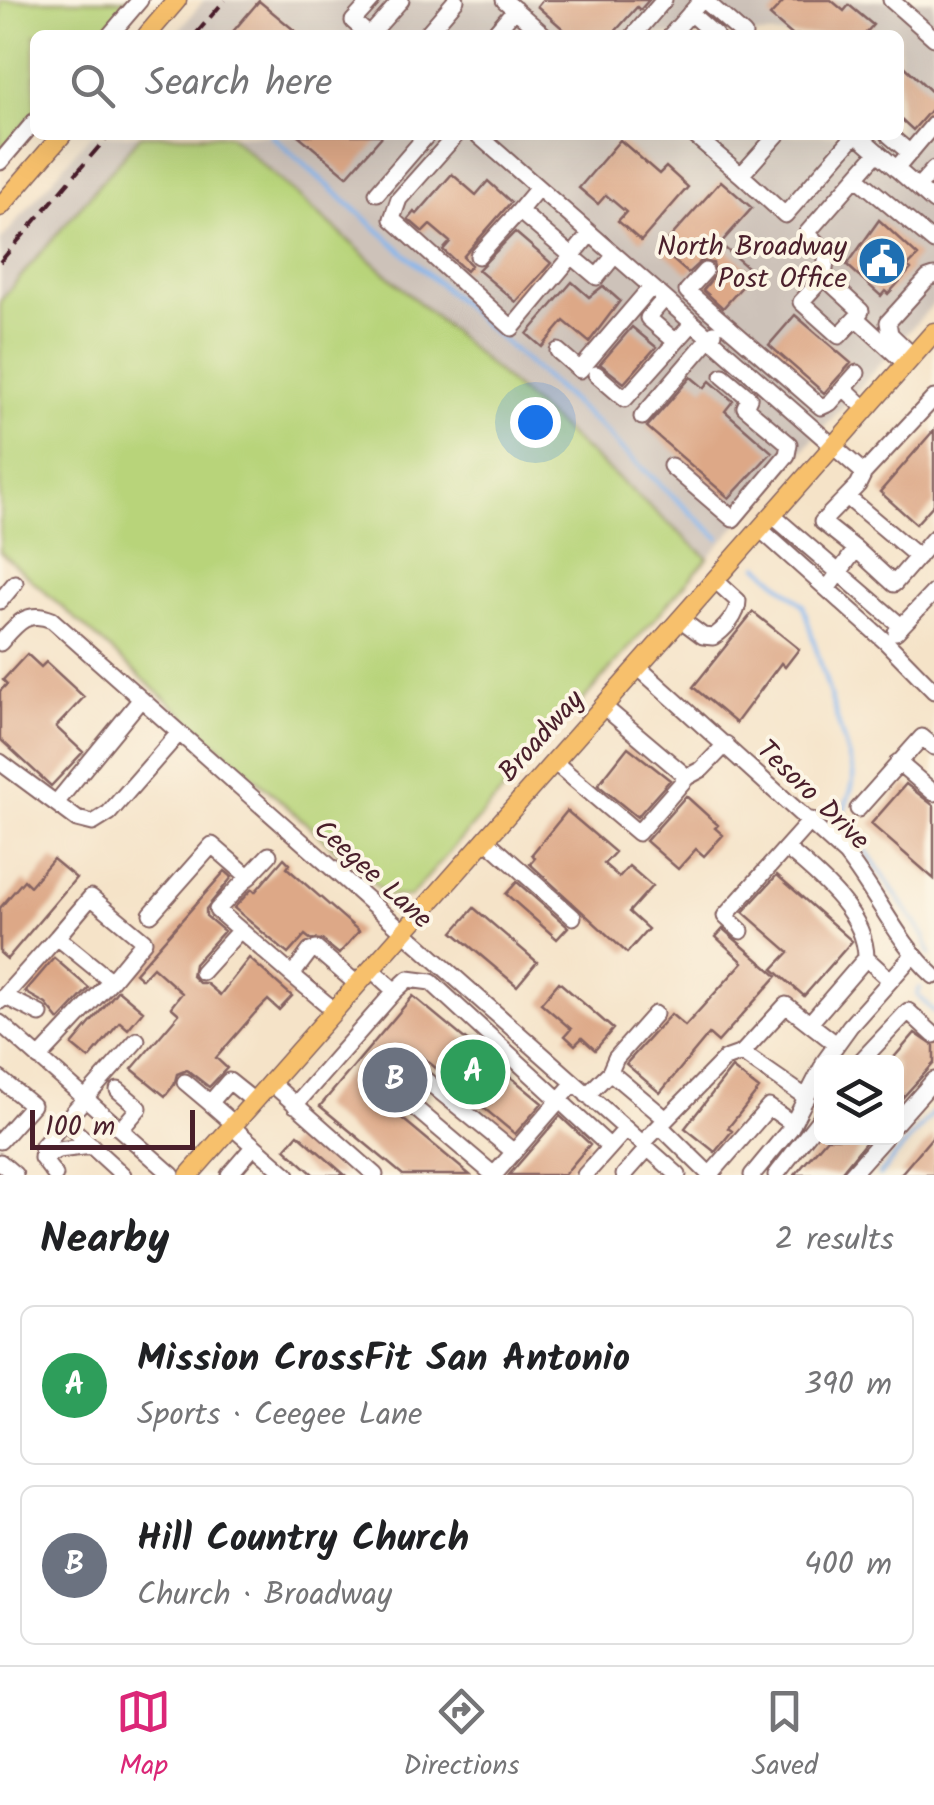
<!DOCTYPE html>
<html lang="en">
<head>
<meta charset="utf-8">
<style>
	body { margin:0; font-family:Kalam,sans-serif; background:#f2f2f2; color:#202124 }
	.controls { position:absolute; right:30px; bottom:30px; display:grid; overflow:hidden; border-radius:15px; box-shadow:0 10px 40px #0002 }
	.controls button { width:90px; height:90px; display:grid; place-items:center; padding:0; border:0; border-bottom:2px solid #e0e0e0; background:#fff; color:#202124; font:50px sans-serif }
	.scale { position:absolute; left:30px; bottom:25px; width:165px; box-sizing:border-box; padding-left:10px; border:5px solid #4a1f2b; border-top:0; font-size:28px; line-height:35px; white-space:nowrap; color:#4a1f2b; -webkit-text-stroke:8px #fcf5e5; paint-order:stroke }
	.you { position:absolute; left:535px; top:422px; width:35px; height:35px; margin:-25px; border:8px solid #fff; border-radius:50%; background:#1a73e8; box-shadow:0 0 0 15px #1a73e833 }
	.badge { display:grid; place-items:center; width:65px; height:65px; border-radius:50%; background:#db2777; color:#fff; font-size:32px; font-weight:700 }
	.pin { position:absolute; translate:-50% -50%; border:5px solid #fff; box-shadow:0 2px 10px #0006 }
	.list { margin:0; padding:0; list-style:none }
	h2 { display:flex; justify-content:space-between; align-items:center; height:130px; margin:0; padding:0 40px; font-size:42px }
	h2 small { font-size:32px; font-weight:400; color:#757577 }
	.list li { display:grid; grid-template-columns:65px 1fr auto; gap:30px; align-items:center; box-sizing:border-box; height:160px; margin:0 20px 20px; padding:0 20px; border:2px solid #e0e0e0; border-radius:15px }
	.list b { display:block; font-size:38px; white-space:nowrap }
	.list p { margin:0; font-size:32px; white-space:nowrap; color:#757577 }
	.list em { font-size:32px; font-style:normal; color:#757577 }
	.icon { flex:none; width:55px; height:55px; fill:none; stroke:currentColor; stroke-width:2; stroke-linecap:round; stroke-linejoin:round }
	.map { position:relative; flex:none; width:934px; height:1175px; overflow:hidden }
	.search { position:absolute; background:#fff; box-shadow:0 10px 40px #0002; left:30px; right:30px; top:30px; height:110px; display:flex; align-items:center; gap:25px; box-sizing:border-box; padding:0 35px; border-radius:15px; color:#757577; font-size:38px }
	.sheet { height:490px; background:#fff }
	nav { display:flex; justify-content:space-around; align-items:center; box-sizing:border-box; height:140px; border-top:2px solid #e0e0e0; background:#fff; font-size:28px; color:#757577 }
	nav a { display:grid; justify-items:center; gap:5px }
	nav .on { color:#db2777 }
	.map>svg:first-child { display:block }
</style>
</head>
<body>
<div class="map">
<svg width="934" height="1175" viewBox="0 0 934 1175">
	<rect width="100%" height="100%" fill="#fcf5e5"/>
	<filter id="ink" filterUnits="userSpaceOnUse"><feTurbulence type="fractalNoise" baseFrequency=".01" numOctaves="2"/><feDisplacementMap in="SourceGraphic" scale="20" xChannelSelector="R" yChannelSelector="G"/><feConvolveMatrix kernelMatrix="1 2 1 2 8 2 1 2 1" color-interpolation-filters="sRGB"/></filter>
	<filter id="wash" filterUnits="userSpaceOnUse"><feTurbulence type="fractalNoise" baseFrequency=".0048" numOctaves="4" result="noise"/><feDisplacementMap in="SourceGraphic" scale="40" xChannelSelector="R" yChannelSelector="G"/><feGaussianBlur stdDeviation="2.25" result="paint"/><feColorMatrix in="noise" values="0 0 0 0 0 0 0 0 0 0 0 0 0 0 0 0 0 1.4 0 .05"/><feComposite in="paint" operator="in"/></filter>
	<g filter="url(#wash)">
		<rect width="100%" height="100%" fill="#f5e3c8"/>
		<path fill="#cdc2b9" d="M204,0H934V303L708,558L229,135H899V35H175Z
			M90,135H141L0,301V241Z"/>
		<path fill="#b8d47a" stroke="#817a52" stroke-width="2.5" d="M0,0H131L101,35H35V111L0,152Z
			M141,135H229L708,558L410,897L388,896L0,552V301Z"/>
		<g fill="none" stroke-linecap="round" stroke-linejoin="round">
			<path stroke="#82b6f0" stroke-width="4" d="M271,135L606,432L619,447L719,538
				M759,566L803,605L853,772C855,791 844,801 842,820L860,842L925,937L930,955
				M920,988L917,994L934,1012
				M879,1175L934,1112"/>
		</g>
		<g id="blocks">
			<path fill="#dda887" d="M542,0H649L640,10L637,7L612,35H570L537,6Z
				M785,0H831L844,11L849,5L873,25L864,35H792L770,16Z
				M259,1L300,35H230Z
				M899,61L934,94V106L913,130L899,117Z
				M298,135H383L347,176Z
				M620,140L659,174L666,167L688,187L641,241L618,221L626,212L606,195L598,204L579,188Z
				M452,174L476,195L488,181L511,202L463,257L471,265L466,271L443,250L450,242L430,225L423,232L408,219L414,212L417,214Z
				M721,181L752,208L720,244L754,273L723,308L703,290L716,274L713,263L701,261L688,273L660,249Z
				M879,220L918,256L908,266L911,269L888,294L885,291L881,296L847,265Z
				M515,232L551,263L516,302L478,270Z
				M572,282L589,297L603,286L620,301L589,342L564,321L542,347L527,334Z
				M795,315L851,363L824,393L769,345Z
				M632,327L656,347L624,383L600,364Z
				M691,377L704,388L710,381L733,401L725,411L772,452L729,498L647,427Z
				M934,430V504L916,524L880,492Z
				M753,612L799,649L785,667L781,663L736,723L693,687Z
				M27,654L41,667L46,662L84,697L56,727L83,752L51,786L0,739V691L7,684L3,680Z
				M628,747L670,780L637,817L598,785Z
				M906,784L934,806V879L871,824Z
				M686,796L718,825L715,828L723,835L704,856L696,849L678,869L646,841Z
				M567,811L615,852L604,864L619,877L629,866L652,886L629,912L648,929L627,953L530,864L535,858L532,854Z
				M284,858L290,864L287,868L359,931L339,954L322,940L310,939L305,935L288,954L234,908L252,889L255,892Z
				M53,859L76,878L7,959L0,953V908L24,880L30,886Z
				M225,871L232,877L206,909V916L224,931L194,964L192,976L199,983H206L220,995L249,958L292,996L279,1010L268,1000L255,1013L216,1058L227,1068L209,1087L187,1070L177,1074L174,1085L165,1096L132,1069L179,1014L171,1007L182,993L153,967L142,979L135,973Z
				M777,875L852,941L804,996L773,969L789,952L743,912Z
				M517,882L568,927L557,939L506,894Z
				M474,908L537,962L517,986L453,932Z
				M723,929L777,976L718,1042L709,1034L660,1093L626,1064L671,1014L685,1026L743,962L716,937Z
				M54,958L89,988L59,1020L46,1004L25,992Z
				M559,982L613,1029L595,1050L582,1038L575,1045L565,1036L571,1029L541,1003Z
				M118,990L143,1011L128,1029L120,1022L89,1059L72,1045Z
				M413,996L542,1103L515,1134L419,1054L380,1100L470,1175H403L320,1106Z
				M915,1033L934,1046V1063L896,1105V1062H890Z
				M732,1068L759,1089L728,1128L732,1131L715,1152L685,1128Z
				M560,1116L590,1144L564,1175H509Z
				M298,1134L345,1175H314L285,1149Z
				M934,1135V1175H900Z
				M827,1138H869L839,1175H795Z"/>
		</g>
	</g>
	<g filter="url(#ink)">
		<use href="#blocks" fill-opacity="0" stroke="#866462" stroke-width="2.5"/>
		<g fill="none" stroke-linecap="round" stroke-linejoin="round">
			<g stroke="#866462" stroke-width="19">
				<path id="minor" d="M504,0L544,35
					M704,0L744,35
					M891,0L934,38
					M690,13L715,35
					M110,35L140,0
					M369,35L353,21L372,0
					M370,35L401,0
					M426,35L456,0
					M493,35L515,9
					M634,35L664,0
					M671,35L702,0
					M456,135L399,199L392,219L512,328L572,256L597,277L615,255
					M478,135L864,473L858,485L822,522L856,549L827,589
					M694,135L741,175L777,135
					M858,135L934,202
					M889,135L910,153
					M0,162L35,121
					M896,169L934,124
					M741,175L785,215L855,135
					M856,177L934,242
					M918,187L934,169
					M538,188L519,211L572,256L590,234
					M377,193L427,135
					M478,256L519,211
					M705,271L687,291L821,407L830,403L857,373
					M824,277L861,311L856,318L906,364
					M664,299L648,318L676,342
					M856,318L839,336L801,302L824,277L827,253L807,233L878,152
					M558,351L580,370L651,287
					M913,356L890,334L888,322L928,278L934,276
					M596,374L625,399L692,324
					M844,388L866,409
					M642,417L714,333
					M671,466L733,519L787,455L789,444L745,407L749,398L723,376
					M864,473L934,398
					M847,497L918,557
					M772,515L901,626
					M760,529L886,642L934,691
					M856,549L894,584L934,538
					M0,601L15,583
					M680,619L703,636L713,637C724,630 738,615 738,601L715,580
					M896,632L934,592
					M0,643C16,625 26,609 52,620L678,1175
					M638,667L846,855C877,894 898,943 934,976
					M0,762L77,819L93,823L109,813L179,733
					M554,762L638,833L687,777L603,706
					M898,762L934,793
					M687,777L702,769L726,744
					M56,803L141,699
					M858,809L922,737L934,747
					M485,839L573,917
					M786,848C818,875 866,913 866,958
					M269,855L217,910L292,975
					M151,914L212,845L249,877
					M741,931L725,916L811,820
					M57,937L91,897L144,941L111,981
					M371,969L395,991L408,979L431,982L610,1147
					M202,972L240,930
					M4,996L40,1014
					M0,1001L57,937L111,981L39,1058
					M334,1010L292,975L310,951L316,949L357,984
					M0,1023L172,1175
					M810,1023L866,958L890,980
					M824,1062L850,1026L913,955
					M860,1062L908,1011L934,1035
					M610,1072L616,1058L655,1014
					M0,1079L32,1105L0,1141
					M185,1082L210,1103
					M270,1082L375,1175
					M118,1090L139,1108L121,1129
					M587,1095L610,1072L666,1119
					M807,1098L742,1053L786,1005L836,1044
					M295,1105L395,991
					M64,1121L123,1175
					M896,1123L934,1080
					M234,1124L210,1103L229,1081L254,1101
					M660,1126L710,1175
					M643,1143L725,1059L742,1053
					M254,1146L287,1175
					M42,1158L58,1150L92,1146
					M0,1162L15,1175
					M55,1175L42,1158L43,1146L137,1040
					M229,1175L254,1146L231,1126
					M494,1175L402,1097L422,1077L514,1152
					M494,1175L574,1083
					M585,1175L626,1129
					M624,1175L648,1148
					M710,1175L769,1107L793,1124
					M752,1175L790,1129L822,1067
					M776,1175L822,1116
					M851,1175L884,1138"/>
			</g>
			<g stroke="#866462" stroke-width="21">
				<path id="major" d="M147,35L177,0
					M0,207L62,135
					M189,1175L934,332"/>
			</g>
			<use href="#minor" stroke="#fff" stroke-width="15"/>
			<use href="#major" stroke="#f7c06c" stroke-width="18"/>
			<path stroke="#4a1f2b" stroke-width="4" stroke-dasharray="15 8" stroke-linecap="butt" d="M195,35L225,0
				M0,262L109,135"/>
		</g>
	</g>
	<defs>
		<g id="civic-disc" transform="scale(2.5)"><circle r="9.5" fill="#1f6fb2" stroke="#fcf5e5"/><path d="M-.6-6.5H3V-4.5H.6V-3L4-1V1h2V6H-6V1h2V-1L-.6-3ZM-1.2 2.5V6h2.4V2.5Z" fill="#fff"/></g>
	</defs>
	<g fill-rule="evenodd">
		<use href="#civic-disc" x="882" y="261"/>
	</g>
	<g text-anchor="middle" stroke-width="8" stroke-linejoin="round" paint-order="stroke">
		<g font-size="28" fill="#4a1f2b" stroke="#fcf5e5" text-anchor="end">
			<text x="847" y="255">North Broadway<tspan x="847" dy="32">Post Office</tspan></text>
		</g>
		<g font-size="28" fill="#4a1f2b" stroke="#fcf5e5">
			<text transform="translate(540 735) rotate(-48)" y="10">Broadway</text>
			<text transform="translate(814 794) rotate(44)" y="10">Tesoro Drive</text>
			<text transform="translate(374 873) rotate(42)" y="10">Ceegee Lane</text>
		</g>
	</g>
</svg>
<div class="controls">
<button><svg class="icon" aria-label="layers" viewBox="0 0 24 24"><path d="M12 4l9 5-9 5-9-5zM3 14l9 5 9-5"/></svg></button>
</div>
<div class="scale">100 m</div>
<div class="you"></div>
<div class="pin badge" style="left:473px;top:1072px;background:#2e9e5b">A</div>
<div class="pin badge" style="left:395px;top:1080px;background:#6b7280">B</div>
<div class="search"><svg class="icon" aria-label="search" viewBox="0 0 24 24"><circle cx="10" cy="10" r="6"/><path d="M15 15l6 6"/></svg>Search here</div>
</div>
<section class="sheet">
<h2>Nearby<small>2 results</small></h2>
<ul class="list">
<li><span class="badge" style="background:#2e9e5b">A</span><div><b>Mission CrossFit San Antonio</b><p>Sports · Ceegee Lane</p></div><em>390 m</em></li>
<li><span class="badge" style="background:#6b7280">B</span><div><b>Hill Country Church</b><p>Church · Broadway</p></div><em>400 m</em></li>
</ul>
</section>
<nav>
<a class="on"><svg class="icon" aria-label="map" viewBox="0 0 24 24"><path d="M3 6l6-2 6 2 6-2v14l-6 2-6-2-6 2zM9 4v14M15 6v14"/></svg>Map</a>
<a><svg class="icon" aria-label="directions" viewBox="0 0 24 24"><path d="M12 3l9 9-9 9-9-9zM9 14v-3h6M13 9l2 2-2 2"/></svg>Directions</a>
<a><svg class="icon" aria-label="saved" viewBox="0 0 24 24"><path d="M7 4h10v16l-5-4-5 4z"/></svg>Saved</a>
</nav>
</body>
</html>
